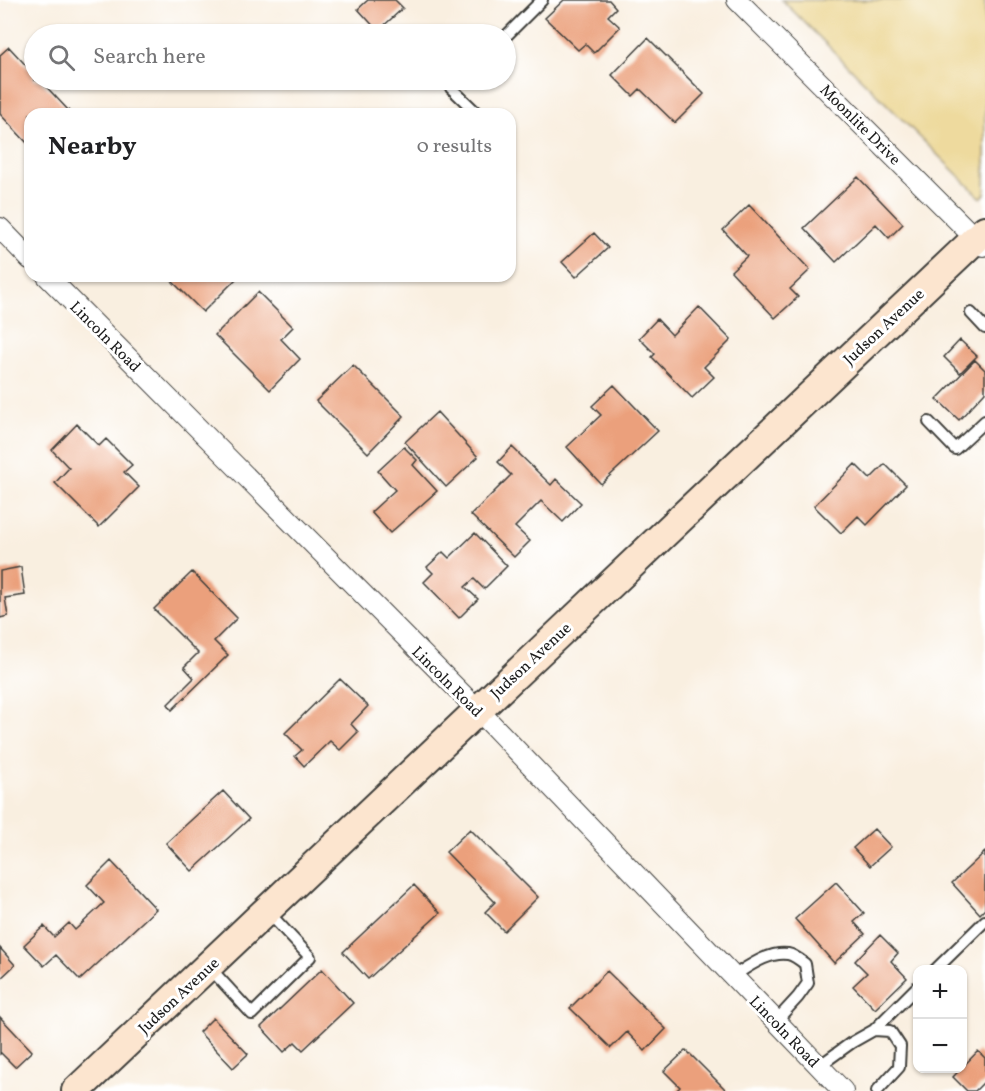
<!DOCTYPE html>
<html lang="en">
<head>
<meta charset="utf-8">
<style>
	body { margin:0; font-family:Vollkorn,serif; background:#f2f2f2; color:#202124 }
	.controls { position:absolute; right:18px; bottom:18px; display:grid; overflow:hidden; border-radius:12px; box-shadow:0 2px 4px #0004 }
	.controls button { width:54px; height:54px; display:grid; place-items:center; padding:0; border:0; border-bottom:2px solid #e0e0e0; background:#fff; color:#202124; font:30px sans-serif }
	.list { margin:0; padding:0; list-style:none }
	h2 { display:flex; justify-content:space-between; align-items:center; height:78px; margin:0; padding:0 24px; font-size:26px }
	h2 small { font-size:20px; font-weight:400; color:#757577 }
	.icon { flex:none; width:33px; height:33px; fill:none; stroke:currentColor; stroke-width:2; stroke-linecap:round; stroke-linejoin:round }
	.map { position:relative; flex:none; width:985px; height:1091px; overflow:hidden }
	.search { position:absolute; background:#fff; box-shadow:0 2px 4px #0004; left:24px; top:24px; width:492px; height:66px; display:flex; align-items:center; gap:15px; box-sizing:border-box; padding:0 21px; border-radius:33px; color:#757577; font-size:22px }
	.panel { position:absolute; background:#fff; box-shadow:0 2px 4px #0004; left:24px; top:108px; width:492px; height:174px; border-radius:18px }
	.map>svg:first-child { display:block }
</style>
</head>
<body>
<div class="map">
<svg width="985" height="1091" viewBox="0 0 985 1091">
	<rect width="100%" height="100%" fill="#fff"/>
	<filter id="ink" filterUnits="userSpaceOnUse"><feTurbulence type="fractalNoise" baseFrequency=".0167" numOctaves="2"/><feDisplacementMap in="SourceGraphic" scale="12" xChannelSelector="R" yChannelSelector="G"/><feConvolveMatrix kernelMatrix="1 2 1 2 8 2 1 2 1" color-interpolation-filters="sRGB"/></filter>
	<filter id="wash" filterUnits="userSpaceOnUse"><feTurbulence type="fractalNoise" baseFrequency=".008" numOctaves="4" result="noise"/><feDisplacementMap in="SourceGraphic" scale="24" xChannelSelector="R" yChannelSelector="G"/><feGaussianBlur stdDeviation="1.35" result="paint"/><feColorMatrix in="noise" values="0 0 0 0 0 0 0 0 0 0 0 0 0 0 0 0 0 1.4 0 .05"/><feComposite in="paint" operator="in"/></filter>
	<g filter="url(#wash)">
		<rect width="100%" height="100%" fill="#f9efe0"/>
		<path fill="#eeda9e" stroke="#857b5d" stroke-width="1.5" d="M782,0H985V194L981,198Z"/>
		<g id="blocks">
			<path fill="#eba07c" d="M368,0H395L403,8L378,31L358,9Z
				M564,0H609L616,8L608,16L620,27L594,53L585,44L578,50L545,18Z
				M648,38L704,94L675,123L640,89L633,96L612,75Z
				M9,47L34,74V80H40L69,111L66,114H30V146L0,114V55Z
				M858,177L903,224L889,238L876,224L836,262L804,228Z
				M749,205L810,270L790,289L798,297L775,318L731,271L747,256L723,230Z
				M594,233L608,248L576,277L562,262Z
				M167,276H239L203,312Z
				M258,292L293,327L281,339L300,359L270,390L215,335Z
				M699,307L731,340L704,367L714,377L692,398L652,357L655,354L639,338L657,319L672,335Z
				M960,340L977,356L960,373L944,357Z
				M975,360L985,370V392L959,420L937,399Z
				M353,365L404,416L368,453L316,401Z
				M614,385L658,431L601,484L567,447L601,415L592,406Z
				M437,412L478,457L446,487L405,442Z
				M77,424L99,446L106,439L132,465L124,472L139,487L99,527L55,483L69,468L52,450Z
				M404,447L417,460L413,465L437,491L390,533L371,512L395,490L378,471Z
				M512,447L551,485L556,479L581,503L563,522L541,501L515,527L530,541L514,557L471,515L511,475L498,462Z
				M855,464L870,479L885,464L906,485L867,525L858,516L841,533L814,506Z
				M475,533L507,566L484,589L474,579L465,587L478,599L459,618L424,582L433,573L427,567L443,552L449,558Z
				M21,567L25,595L5,598L8,616L0,618V571Z
				M192,572L237,618L214,641L228,655L172,710L168,704L194,678L184,667L198,653L154,609Z
				M340,679L368,706L351,724L358,732L340,750L330,741L304,766L295,756L302,750L285,733Z
				M223,791L249,819L192,871L166,843Z
				M470,829L538,897L504,931L485,912L495,902L446,852Z
				M874,829L891,847L870,866L853,848Z
				M985,852V909L980,914L952,883Z
				M111,861L156,909L80,980L56,955L44,966L24,945L44,926L54,937L69,923L75,930L104,903L87,885Z
				M836,882L864,913L854,922L865,934L834,963L795,919Z
				M414,885L440,913L368,979L343,952Z
				M880,935L898,953L891,961L907,978L875,1009L853,986L867,973L855,961Z
				M0,948L15,965L0,979Z
				M322,969L353,1003L303,1050L295,1042L284,1052L261,1027Z
				M607,971L666,1029L645,1051L627,1032L611,1048L570,1008Z
				M0,1017L32,1051L15,1067L1,1053L0,1054Z
				M213,1018L248,1054L233,1068L199,1032Z
				M686,1050L727,1091H676L680,1087L664,1071Z
				M978,1051L985,1058V1081L975,1091H967L953,1077Z"/>
		</g>
	</g>
	<g filter="url(#ink)">
		<use href="#blocks" fill-opacity="0" stroke="#3d3c39" stroke-width="1.5"/>
		<g fill="none" stroke-linecap="round" stroke-linejoin="round">
			<g stroke="#3d3c39" stroke-width="14">
				<path id="lane" d="M506,36L542,0
					M460,80L451,88L478,114
					M971,313L985,328
					M929,422L955,449L985,421
					M209,967L252,1014L310,957L268,912
					M935,970L985,921
					M733,976C748,967 769,951 788,954C794,955 800,960 805,964L808,983L798,997L776,1021
					M874,1030L918,986
					M819,1066L851,1043L874,1030L890,1031L900,1046L899,1067L877,1091"/>
			</g>
			<g stroke="#3d3c39" stroke-width="22">
				<path id="street" d="M737,0L983,246
					M0,228L30,259
					M47,276L478,710L843,1091"/>
			</g>
			<g stroke="#3d3c39" stroke-width="32">
				<path id="secondary" d="M76,1091C381,806 680,515 985,230"/>
			</g>
			<use href="#lane" stroke="#fff" stroke-width="10"/>
			<use href="#street" stroke="#fff" stroke-width="20"/>
			<use href="#secondary" stroke="#fce5cf" stroke-width="28"/>
		</g>
	</g>
	<g text-anchor="middle" stroke-width="6" stroke-linejoin="round" paint-order="stroke">
		<g font-size="16" fill="#1c1c1c" stroke="#fff">
			<text transform="translate(861 124) rotate(45)" y="6">Moonlite Drive</text>
			<text transform="translate(883 326) rotate(-43)" y="6">Judson Avenue</text>
			<text transform="translate(106 336) rotate(45)" y="6">Lincoln Road</text>
			<text transform="translate(530 660) rotate(-43)" y="6">Judson Avenue</text>
			<text transform="translate(448 681) rotate(45)" y="6">Lincoln Road</text>
			<text transform="translate(178 995) rotate(-43)" y="6">Judson Avenue</text>
			<text transform="translate(785 1031) rotate(46)" y="6">Lincoln Road</text>
		</g>
	</g>
</svg>
<div class="controls">
<button>+</button>
<button>−</button>
</div>
<div class="search"><svg class="icon" aria-label="search" viewBox="0 0 24 24"><circle cx="10" cy="10" r="6"/><path d="M15 15l6 6"/></svg>Search here</div>
<section class="panel">
<h2>Nearby<small>0 results</small></h2>
<ul class="list">
</ul>
</section>
</div>
</body>
</html>
